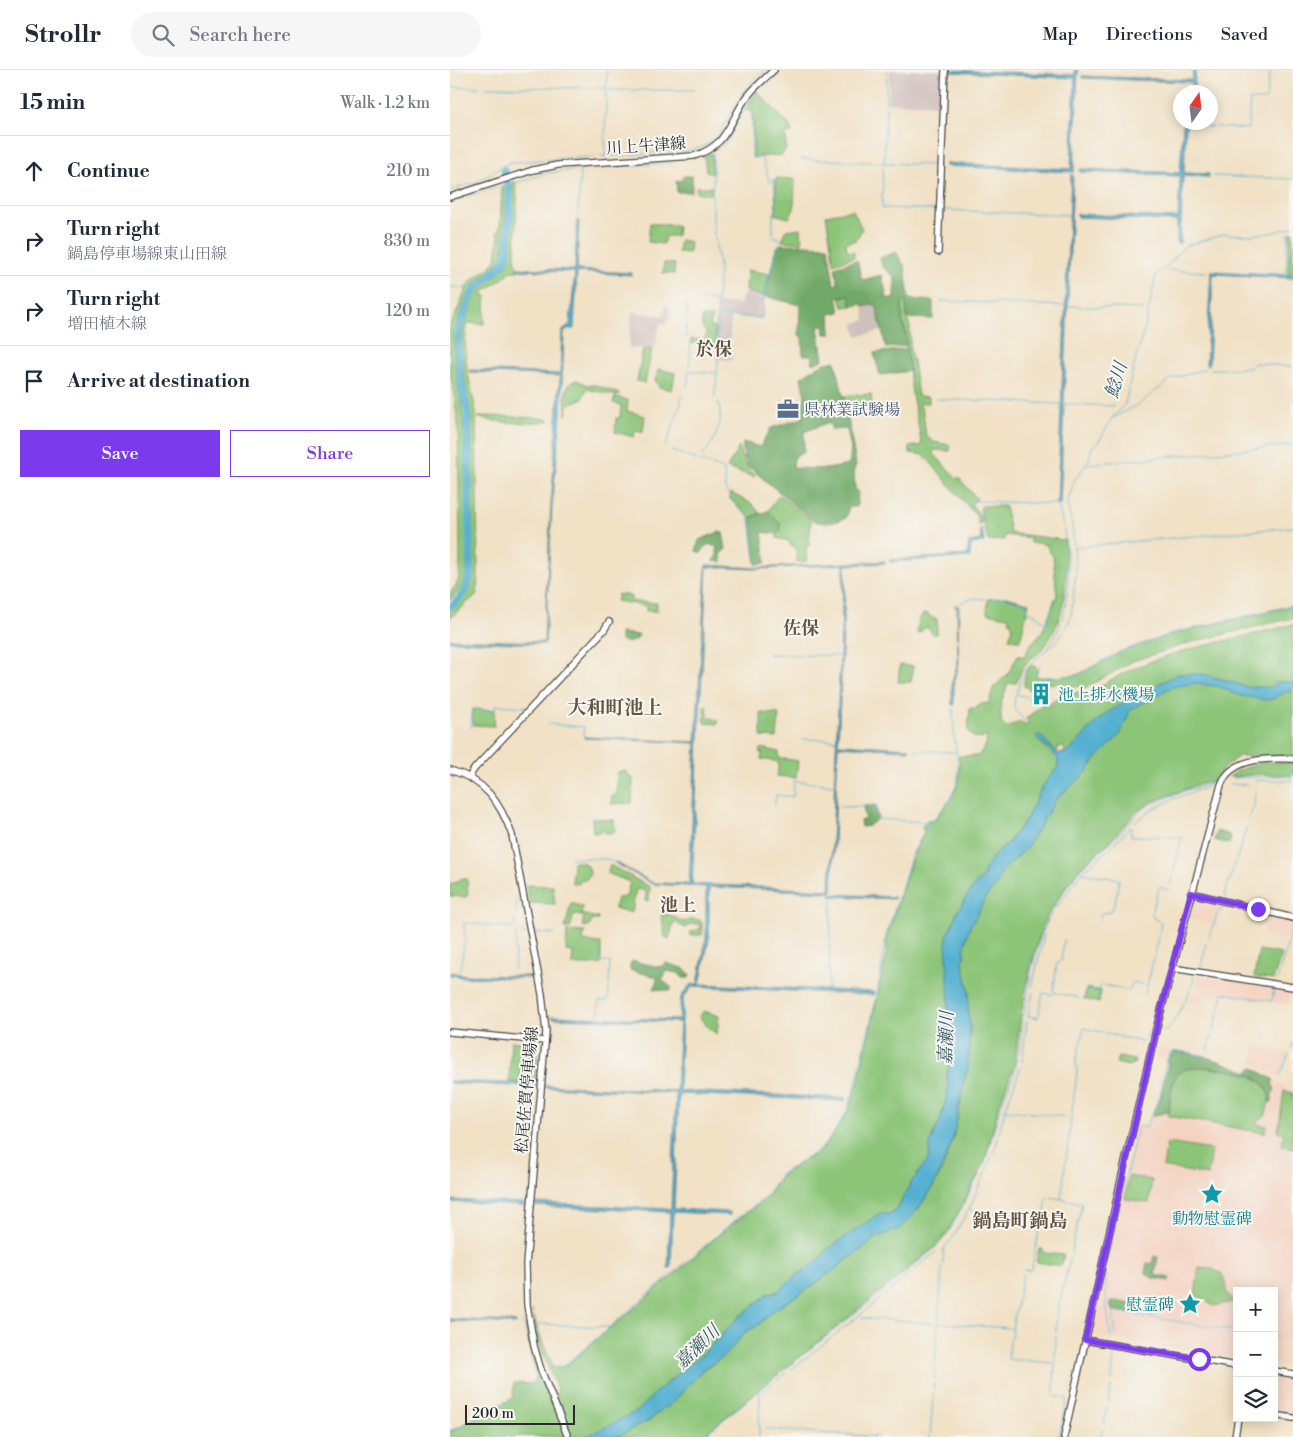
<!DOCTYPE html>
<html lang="en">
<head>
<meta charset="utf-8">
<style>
	body { margin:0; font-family:"Libre Bodoni","Noto Serif JP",serif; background:#f6f6f7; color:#1f2937 }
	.controls { position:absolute; right:15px; bottom:15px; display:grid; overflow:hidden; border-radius:0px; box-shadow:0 2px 12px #0003 }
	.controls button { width:45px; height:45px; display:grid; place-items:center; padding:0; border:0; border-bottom:1px solid #e0e1e3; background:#fff; color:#1f2937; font:25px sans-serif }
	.compass { position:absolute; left:723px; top:15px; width:45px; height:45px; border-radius:50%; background:#fff; box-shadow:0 2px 12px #0003; rotate:14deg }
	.scale { position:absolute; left:15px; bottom:12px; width:110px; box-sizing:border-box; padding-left:5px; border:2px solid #2b2b2b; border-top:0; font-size:14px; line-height:18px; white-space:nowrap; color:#2b2b2b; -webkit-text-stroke:4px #f6f6f2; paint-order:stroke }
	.stop { position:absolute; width:15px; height:15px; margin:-11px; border:4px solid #7c3aed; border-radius:50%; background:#fff }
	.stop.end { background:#7c3aed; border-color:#fff; box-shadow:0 1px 5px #0008 }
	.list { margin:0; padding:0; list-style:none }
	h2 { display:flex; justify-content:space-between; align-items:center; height:65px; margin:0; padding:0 20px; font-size:21px }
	h2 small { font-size:16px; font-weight:400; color:#747a83 }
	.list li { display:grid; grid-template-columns:32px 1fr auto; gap:15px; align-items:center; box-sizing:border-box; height:70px; padding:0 20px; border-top:1px solid #e0e1e3 }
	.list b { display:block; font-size:19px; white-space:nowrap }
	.list p { margin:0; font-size:16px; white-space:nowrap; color:#747a83 }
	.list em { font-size:16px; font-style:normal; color:#747a83 }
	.actions { display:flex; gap:10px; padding:15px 20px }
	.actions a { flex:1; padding:11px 0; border:1px solid #7c3aed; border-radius:0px; text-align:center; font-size:18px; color:#7c3aed }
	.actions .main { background:#7c3aed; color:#fff }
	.icon { flex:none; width:28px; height:28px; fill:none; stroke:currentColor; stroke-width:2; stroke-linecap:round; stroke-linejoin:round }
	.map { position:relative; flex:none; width:843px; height:1367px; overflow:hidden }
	header { display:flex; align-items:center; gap:30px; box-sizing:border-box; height:70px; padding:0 25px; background:#fff; border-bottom:1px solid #e0e1e3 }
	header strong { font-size:24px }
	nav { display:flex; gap:28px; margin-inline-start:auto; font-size:18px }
	.search { width:350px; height:45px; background:#f6f6f7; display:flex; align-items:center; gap:12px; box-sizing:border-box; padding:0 18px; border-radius:28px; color:#747a83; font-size:19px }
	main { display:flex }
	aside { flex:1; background:#fff }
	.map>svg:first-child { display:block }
</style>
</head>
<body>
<header>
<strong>Strollr</strong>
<div class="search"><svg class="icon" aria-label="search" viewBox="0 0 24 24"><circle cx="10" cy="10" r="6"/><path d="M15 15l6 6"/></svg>Search here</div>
<nav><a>Map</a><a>Directions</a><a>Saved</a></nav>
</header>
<main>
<aside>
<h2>15 min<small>Walk · 1.2 km</small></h2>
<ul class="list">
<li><svg class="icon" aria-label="ahead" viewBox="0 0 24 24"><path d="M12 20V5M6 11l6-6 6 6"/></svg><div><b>Continue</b></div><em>210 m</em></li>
<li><svg class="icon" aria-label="right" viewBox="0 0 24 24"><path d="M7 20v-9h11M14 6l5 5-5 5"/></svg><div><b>Turn right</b><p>鍋島停車場線東山田線</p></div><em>830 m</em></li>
<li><svg class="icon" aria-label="right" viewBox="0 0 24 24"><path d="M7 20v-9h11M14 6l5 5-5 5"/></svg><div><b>Turn right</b><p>増田植木線</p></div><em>120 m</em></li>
<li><svg class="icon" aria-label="arrive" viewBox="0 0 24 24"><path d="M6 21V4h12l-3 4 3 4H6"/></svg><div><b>Arrive at destination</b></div></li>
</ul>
<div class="actions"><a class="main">Save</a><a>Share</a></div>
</aside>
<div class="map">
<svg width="843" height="1367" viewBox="0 0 843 1367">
	<rect width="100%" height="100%" fill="#f6f6f2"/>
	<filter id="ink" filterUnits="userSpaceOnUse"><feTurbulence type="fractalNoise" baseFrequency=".02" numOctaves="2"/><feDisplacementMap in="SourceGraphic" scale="10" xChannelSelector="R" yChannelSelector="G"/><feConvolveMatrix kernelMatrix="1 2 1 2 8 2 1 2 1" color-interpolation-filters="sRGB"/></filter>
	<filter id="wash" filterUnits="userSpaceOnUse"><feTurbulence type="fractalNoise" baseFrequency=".0096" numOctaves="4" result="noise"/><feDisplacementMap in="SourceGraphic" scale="20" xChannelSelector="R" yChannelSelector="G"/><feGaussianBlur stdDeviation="1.12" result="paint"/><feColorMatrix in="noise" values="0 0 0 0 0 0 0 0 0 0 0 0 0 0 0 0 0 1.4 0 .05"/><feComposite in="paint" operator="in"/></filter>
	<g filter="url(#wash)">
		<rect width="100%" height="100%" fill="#f1e1c5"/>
		<path fill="#f4d3c1" d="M747,827L776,833L763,848L761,853L738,848L743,830Z
			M808,841L843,850L835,870L812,866L814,854L801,851Z
			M748,906L842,920L839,935L770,923L768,929L754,926L752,935L739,931L746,920Z
			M806,975L840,983L830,1007L802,993Z
			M708,977L723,982H732L756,987L798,1002L802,997L838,1019H843V1297L824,1294V1221H787V1288L645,1266L641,1260L646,1230L686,1058L694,1059L698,1057L711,1026L713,1015L718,994L717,990L704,987L705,978Z
			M824,1306L843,1308V1346L824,1343Z"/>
		<path fill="#d0c0bc" d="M440,0H492L491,35L438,33Z
			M296,221L314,226L312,249L281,247L280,265L282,290L268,289L265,258L267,233L291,234L292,227Z
			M426,234L433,261L407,266L403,254L415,250L413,237Z
			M215,235L220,236V246L216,253H210L205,278H179L182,242L213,246Z"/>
		<path fill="#8cc578" stroke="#5c7852" d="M307,21L340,56L342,63L336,64V79L332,85L303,87V41L295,39Z
			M262,83V104L256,101L254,86Z
			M326,108L345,109L344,139L339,148L324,144L326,140Z
			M65,111L67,127L65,187L68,201H61L52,209L31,224L36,225L34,254L18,253L15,270L17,299L26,342L28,506L27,524L0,548V540C16,526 21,522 23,500L21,350L13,300L10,272L14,256L24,227L29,219L53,200L58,193L60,185L63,126L62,112Z
			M56,116L57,124L53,184C48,200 36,203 25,214C17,222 9,247 6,259C0,288 11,320 13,349C17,400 16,451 17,501C14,516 11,520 0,530V522L6,516L9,507L10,484L8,352L0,300V254L5,246L17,216L23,209L40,198L46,190L49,165L46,163L50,158L52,117Z
			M246,117H263L261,124L247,123Z
			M403,140L412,159L406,170L396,173L397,181L404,182V187L384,194L376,145Z
			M200,153L228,156L227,166H216L213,174L198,172Z
			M351,158L352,173L332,171L336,160Z
			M843,161V204H838L840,163Z
			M230,170L240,172L239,183L228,182Z
			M214,193L225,194L224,204L213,203Z
			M297,200L319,204L314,226L296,221Z
			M399,225L402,236L393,237L390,227Z
			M452,230L456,231L457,248L460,257V279L463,291L468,326L479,327V333H469L473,342L476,366L484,372L500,375V381L484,380L483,383L507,409L508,407L527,429L521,434L530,445L532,454H528L527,447L474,385L460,383L459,377L472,375L462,324L456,276V263L452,250Z
			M252,247H262L260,257L265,258L266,276L241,273V269L255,270L256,262L252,257Z
			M193,279H202L195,313L187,311Z
			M208,299L225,303L222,320L209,317L205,311Z
			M127,310L137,315H145L170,324L168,326L137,319L132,329L119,334L116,345C116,331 111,315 127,310Z
			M407,324L410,325L421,324L422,332L396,337L394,326Z
			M165,327L178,330L177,341L195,346L193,361H185L184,367L165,362L166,348H170L171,335L163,333Z
			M39,346L90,348L100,350C88,355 39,353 28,347Z
			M289,377C292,390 296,397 305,406L304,407L277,398Z
			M281,423L302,434L310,443L300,448L280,429Z
			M329,425L361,451L359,476L356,477L357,491L347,492L346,477L341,476L339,471L327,468V464L331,461L330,453L318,441Z
			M532,436H555L560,463L614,470C618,505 617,548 594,577C590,583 582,587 577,592C572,598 569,606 566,613H558L551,633V651L558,658L570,651L576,656L579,652L576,649L591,635H599L609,626L630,622L634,626C656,612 677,600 702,591C747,574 796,568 843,554V686H789L773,698L768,710L746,715L701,732L686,742L657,774L631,797L618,813L599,843L590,863L579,903L572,939L564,996L548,1038L534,1093L499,1160L487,1175L251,1367H166L201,1349L233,1322L252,1300L265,1293L285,1275L295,1262L307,1256L323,1241L362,1216L423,1171L425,1168L431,1165C446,1151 464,1138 478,1123C500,1099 510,1038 515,1006L518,999L520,957L518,941L519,922L513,893L516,869L521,854L524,851L535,827L546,815L551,802L575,780L607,728L635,704L646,689L615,683L614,677H608L607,683L593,668L589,671L608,688V697L592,717L577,748L557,774L546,783L537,797L533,807L525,814L507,842L504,851L501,855L499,929L496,969L499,994L497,1005L498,1017L496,1031L489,1053L482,1067L479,1088L455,1123L446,1141L417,1153L376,1180L371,1188L354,1201L342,1208L329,1221L319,1223L288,1248L253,1284L206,1322L189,1340L141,1366L0,1367V1361L63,1328L64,1313L82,1314L86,1308L75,1255L98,1328L108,1322L88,1272L82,1240L91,1269L104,1298L114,1297L220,1208L278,1157L315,1129L332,1105L371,1080L385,1062L398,1041L407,1017L428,924L436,885L437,866L463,785L475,762L471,758L478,750L483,752C501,729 513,717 509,686H528L536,675L537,666L531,669L522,666L518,660L520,638H527L529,634L539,633L543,618L558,604L568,585L574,587L580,575L592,562L607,526L603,486L599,482L597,475L589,473H580V468L555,465L554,470L538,471L530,438Z
			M168,524L181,526V531L207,533V541H196V536L166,531Z
			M556,527L579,533L570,571L559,568L563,558L558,547L537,543L538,529Z
			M843,535V548L742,572L683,591L635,618L608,613L597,614L585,623L574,616C574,608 575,600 582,595L587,598L586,606L591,608L627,605L672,581L725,563Z
			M473,544H478L482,548L487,549V563L484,565L478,558H473L471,562L467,563L469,550Z
			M450,595L463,596L461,612H448Z
			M254,637H257L258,647L268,650V654L255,653Z
			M23,639L45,640L44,656L23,655Z
			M311,643L329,644L327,668L311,667Z
			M311,678L329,682V688L348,691L346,708L327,706L329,692L311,689L312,683L309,682Z
			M814,692L843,693V705L809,704L779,707L786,701Z
			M177,701L178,706L183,708L182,733L161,734L162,726L166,725L167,722V702Z
			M142,748L164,750L165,762L163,763H155L153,760L146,763H143Z
			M123,792H133L139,798L140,804L136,810H130L129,814L122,813Z
			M160,795L200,817L199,830L195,831L196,821L186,819L182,843L164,838L167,828L176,827L180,812L157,803Z
			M12,808L17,809L18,824L16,827L0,826V813H5Z
			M76,815L103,816L105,834L79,833Z
			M121,833L133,837L131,844L148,848V850H142L139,857L132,856L134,847L124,844L120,858H115Z
			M217,844L234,852L241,849L250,850L252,853V865H240V862L250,859V854H240L236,858L224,852L219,869L215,867L211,845Z
			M117,861L135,862L133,871L151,873V894L141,895H122L123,882L116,881Z
			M809,880L832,884L823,910L804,907Z
			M637,919L651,921L649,933L634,929Z
			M254,941L269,946L267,964L258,958L249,946Z
			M61,971L83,973L88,981L86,1013L59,1012Z
			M668,987L685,990L684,994H680L679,996L666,993Z
			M750,997C774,1001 811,999 820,1026L816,1044L806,1054L817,1056L815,1063L718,1046L723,1012C729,1000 737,998 750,997Z
			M834,1021L843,1023V1078L832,1076L834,1063L828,1062Z
			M717,1073L762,1080L758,1105L713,1097Z
			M679,1106L702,1110L699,1133L675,1129Z
			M589,1179H593L595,1183L614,1185L611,1196L586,1192Z
			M749,1197L761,1198L772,1204L777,1216L776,1221L779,1226L785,1230L783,1232L763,1236L752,1228L745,1226Z"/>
		<path fill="#71aa68" stroke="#4e6a4a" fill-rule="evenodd" d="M233,106H242V122H227L226,111L232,110Z
			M330,174L378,176L384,215H388L385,197L407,190L412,210L432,205L437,228L445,229V207L432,196L430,188L446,182L455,197L459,229L483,231V249L457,248L456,231L452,230V250L456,263V276L436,278L426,234L413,237V234L402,236L399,225L387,227L390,242L380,244L381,264H375L374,256L368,257L373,290L363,294L361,285H353L352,268L349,265L350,235L314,226L326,179Z
			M457,279L460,301L430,305L424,283Z
			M385,291L396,337L406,395L404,399L405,419L408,421L407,437H399L396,448C383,453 375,455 362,450L298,396C294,387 292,382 293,372L310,377L321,358L353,348L351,337L355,327L351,307L372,294ZM379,352L382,360L397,359L401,379L399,395L377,399L343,398L344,387L354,382V362Z
			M318,441L330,453L331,461L327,464L312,462L316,493L306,494L300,448Z
			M269,462L273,463L276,479L271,484L272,492L263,491L267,485V477L258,474L251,483L246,481L249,470Z
			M170,563L189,565L187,569L178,573L170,570Z
			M426,735L428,748L419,756L411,757L410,751L415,749L413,736Z
			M767,761L780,765L781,767L779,774L764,770Z
			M182,891L210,897L216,893L233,898L240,904L239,908H233L228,903L217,901L212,910L221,917V921L204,919L207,910L206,907L180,900V895Z
			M723,982C749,982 774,993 798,1002L802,997L824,1010L822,1013L825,1020L822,1024V1032H819C820,1019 812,1010 801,1005C782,1002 738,988 726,1007C720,1016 720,1031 718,1042L701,1046L711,1026L718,994L717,990Z
			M704,1186L708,1187L705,1205L720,1208L719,1211L702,1208L695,1202L697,1193L702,1194Z
			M665,1231L682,1234L681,1243L662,1240L660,1233Z"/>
		<path fill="#54b1d2" stroke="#406e7e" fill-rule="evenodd" d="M499,0L625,5V0H628L624,102L496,96V93L621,99L625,8L499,2Z
			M743,0H746L743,22H740L742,13L738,12L632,8V6L742,10Z
			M733,53H736L734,103L759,104V107L733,106L730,173H727V151L627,147V144L728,148L730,106L630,102V99L730,103Z
			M621,105H623L610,434H607Z
			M127,150L129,151L127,200L182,203V205L127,202L124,259H117L114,262L111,346L102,435L95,574L0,571V569L94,572L101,435L110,306L20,302V300L110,304L112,262L116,257L120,255L125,202L67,200V198L125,200Z
			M761,201L843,205V208L763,204L759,295L756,294Z
			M530,459H532L534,472L521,474L520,487L440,492V490L517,485L519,472L531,470Z
			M435,491V493L396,495L388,674L460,678V680L388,676L382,820L383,824L444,827V829L381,826V822L259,817V869L250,914L424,922V925L243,916L233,929L229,1021L395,1028V1031L229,1024L224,1139L280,1142V1145L223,1142L221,1198H218L220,1142L85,1136V1133L221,1139L226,1023L94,1017V1015L226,1021L230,952L102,948V946L229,950L231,927L241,914H248L256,869V817L203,814L165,793V792L203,813L239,814L246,673L134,668V667L246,672L256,495L306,498ZM394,494L380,820L242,814L257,497L306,499Z
			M504,535L509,536L508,572L509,593L504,612V635H502V612L508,593L507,539Z
			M728,604H754L798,617H820L827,612H843V622H835L823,629L814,630L787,625L770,617L747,613L722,617L680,640L670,665L646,689L635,704L607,728L575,780L551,802L546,815L535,828L524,851L521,854L516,869L513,893L519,922L518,941L520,957L518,999L515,1006L504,1065L499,1080L486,1111L469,1138L460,1149L449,1159L425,1168L423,1171L362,1216L323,1241L307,1256L295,1262L285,1275L275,1285L252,1300L219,1337H214L201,1349L169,1366L136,1367L189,1340L206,1322L253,1284L288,1248L319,1223L329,1221L342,1208L354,1201L371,1188L376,1180L430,1143H435L437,1145L446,1141L460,1114L479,1088L480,1074L489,1053L496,1031L498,1017L497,1005L499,994L496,969L499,929L496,872L498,862L504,851L507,842L525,814L533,807L536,797L546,783L557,774L577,748L592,717L608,697V688L586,667L589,664L607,683H618L646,652L655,644L691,623Z
			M0,902L16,905L81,906V908L13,907L0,905Z
			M0,1011L85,1014V1017L0,1013Z
			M0,1130L74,1133V1136L0,1132Z
			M0,1249L66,1252V1254L0,1251Z"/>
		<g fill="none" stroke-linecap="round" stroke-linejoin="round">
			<path stroke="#54b1d2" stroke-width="1" d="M316,15L331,0
				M0,17H29
				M36,17L156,18
				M156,17L157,0
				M156,20H245
				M436,33L437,0
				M294,40L302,41V88H312L320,113L324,109L326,140L323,147V164
				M736,56L762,57
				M766,57L798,59L800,30H816L820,0
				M268,79L276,72L302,27
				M263,83V116L262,124L264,165
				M155,86L156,21
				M351,89L484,95
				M434,94L436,37
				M433,97L432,138L486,140
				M54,100V95L62,92L233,81C274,78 271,53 291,25C297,15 307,8 316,0
				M763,106L843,109
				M66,113L97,103L129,100
				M0,120L25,113L53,96
				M0,132L52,116
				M493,140L619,145
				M128,146L130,98L222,93
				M323,167H328L330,171
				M717,200L756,202
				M836,205L838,163
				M0,217L15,218
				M491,231L615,236
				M245,232V230L267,231L269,197L265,168
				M267,232V240
				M618,236L694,239
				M237,251V236
				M236,268V254
				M239,298L241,270
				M761,299L800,298L805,293L841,297
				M237,316L239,301L265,303
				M265,326L268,293L267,245L312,248C313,224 320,202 327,179L330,175
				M487,329L611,334
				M614,334L664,336
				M230,336L232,325
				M226,348L229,338
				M662,348L688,335L721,309L755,299
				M215,377L225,351
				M222,381L247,390
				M252,386C265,371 275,352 268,332
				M250,391L274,399L275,418L280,428L300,447L308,498
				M637,394L843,375
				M526,431L607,434
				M520,436L519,437L527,446L530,454
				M625,477L843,457
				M556,528L578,534L576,540L586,545L596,554L605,528
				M539,529L554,527
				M510,533L524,528L535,529
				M598,578C626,539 620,478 608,434
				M596,581L607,571L616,558L621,546L626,502L622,454L617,434L624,411L639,390L642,377L648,373L662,348L675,334L687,283L695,258L706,205L717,196L735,176L774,164L798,165L821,163L843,157
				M318,584L390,586
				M590,596L586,605L591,607L627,606L670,582L723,564L843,537
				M567,624L580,628L582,632
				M577,653L565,640L564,631L572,606L577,598L595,581
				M98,654L134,657V667
				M21,658L22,639L44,640L46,635L78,637
				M353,669L386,670
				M464,680L504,682
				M783,708L821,706L843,707
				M778,714L800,715
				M325,735L326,725L343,727L344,711L384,715
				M390,737L425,736L428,749L474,752L478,749L481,750
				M798,750L804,736L806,710L843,711
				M685,752C706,734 732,725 758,717
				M681,757V766L732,767L720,816
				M121,788L157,789L165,793
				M632,803L669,809L668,818L664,835L660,842L651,843L649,850
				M776,828L775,823L797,757
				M607,837L631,803L661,777L680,757
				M66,846L67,831
				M65,855V849
				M83,863L105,864
				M759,867L767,845L776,835
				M380,870L382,826
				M614,870L611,891L607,893L603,922L629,928
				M151,893L160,892L159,916
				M751,896L756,874
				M10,899L15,871L14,853L64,858
				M64,900L66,863L76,864
				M827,910L836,881L842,852
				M655,915L679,921L683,912L694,915
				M582,917L594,864
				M378,921L380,874
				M583,923L578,946L588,948L593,923L603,925
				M695,924L709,867L711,852L703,848L704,846L701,844L709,817L719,820
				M634,928L636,918L650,920L651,915
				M648,931L650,921
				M770,936L773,923L822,931L824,919
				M149,945V931H158L159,919
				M711,959L717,961C728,944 740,927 744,907
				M763,961L769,940
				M841,979L843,973
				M758,981L762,966
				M572,992L577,951
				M830,1006L839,984
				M556,1040L618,1047
				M544,1083L555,1040L571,997
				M601,1127L632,1133L621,1183
				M611,1129L627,1002L626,991L634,958L692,972L697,965L702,957
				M520,1140L593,1149
				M493,1194L494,1178L502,1169L519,1139L542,1087
				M656,1196L687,1058L689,1056L695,1058L710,1026L716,992L721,982L731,981L756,986
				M464,1200L486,1182
				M574,1200H581L591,1151H593L594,1149L597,1127
				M656,1203V1233L661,1268
				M573,1204L562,1258L558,1289L602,1293
				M435,1225L459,1204
				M412,1248L482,1253
				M72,1253H74
				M489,1253L559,1258
				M89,1254L160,1257
				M606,1262L607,1244L620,1188
				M824,1267H827
				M666,1268L663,1241L787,1261
				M106,1297L114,1296L277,1157L314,1128L331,1104L371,1079L385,1061L397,1041L405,1017L427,925L436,866L462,784L475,760L499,731L508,712V694L504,664L503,639
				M342,1299L430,1229
				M327,1310L337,1303
				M484,1310L492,1198
				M662,1310L664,1281
				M314,1321L323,1313
				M604,1322L606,1267
				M71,1325L82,1318L86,1312
				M604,1326L616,1328L617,1330L609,1367
				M658,1332L661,1317
				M654,1353L657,1338
				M315,1359L428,1367
				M0,1363L63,1329
				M252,1367L310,1320
				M309,1367L310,1319L431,1223L485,1178L497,1165L534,1095L550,1038L565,1001L581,902L591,865L607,832L624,807L631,798L665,768L690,741L701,734L736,720L767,712
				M480,1367L484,1313
				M651,1367L652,1359"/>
			<path stroke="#54b1d2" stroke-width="7" d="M0,537C13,526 19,517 20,500L17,341L9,299L8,264L10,256L23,221L53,194L57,187C59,160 64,127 54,100"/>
		</g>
	</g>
	<g filter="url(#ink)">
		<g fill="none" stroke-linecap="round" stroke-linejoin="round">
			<g stroke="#494642" stroke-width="8">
				<path id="secondary" d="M0,127L83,100L108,95L244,86C276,76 278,56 294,31C302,19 313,10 324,0
					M488,182L495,0
					M0,700C35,710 50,732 62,765L92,924L96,962L76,1194L77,1235L84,1276L91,1300L118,1367
					M19,707L25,698L154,560L159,552
					M741,823L843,848
					M722,898L843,917
					M0,962L95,971
					M635,1270L787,1296
					M824,1301L843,1304
					M824,1345L843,1348
					M614,1367L671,1110L707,956L771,715C781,687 819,688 843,689
					M785,1367L788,1348"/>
			</g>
			<use href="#secondary" stroke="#fff" stroke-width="5.5"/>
		</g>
	</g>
	<g fill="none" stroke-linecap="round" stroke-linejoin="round" filter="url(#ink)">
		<path stroke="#7c3aed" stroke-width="6" d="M749,1289L635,1270L707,956L741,823L808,839"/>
	</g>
	<defs>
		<g id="office-bare" transform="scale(1.725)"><path d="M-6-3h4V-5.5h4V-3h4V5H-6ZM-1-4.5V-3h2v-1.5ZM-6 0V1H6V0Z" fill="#5c6f8a" stroke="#f6f6f2" stroke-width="2.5" paint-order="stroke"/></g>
		<g id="building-bare" transform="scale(1.725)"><path d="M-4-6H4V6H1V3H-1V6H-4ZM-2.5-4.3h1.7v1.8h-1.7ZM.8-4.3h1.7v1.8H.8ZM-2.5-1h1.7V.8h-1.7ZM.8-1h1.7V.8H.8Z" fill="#0f9aa8" stroke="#f6f6f2" stroke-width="2.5" paint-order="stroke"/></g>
		<g id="sight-bare" transform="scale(1.725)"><path d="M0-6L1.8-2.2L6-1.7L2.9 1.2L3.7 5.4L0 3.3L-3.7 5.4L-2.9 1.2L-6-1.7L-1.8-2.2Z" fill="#0f9aa8" stroke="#f6f6f2" stroke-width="2.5" paint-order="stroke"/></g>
	</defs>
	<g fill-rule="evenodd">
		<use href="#office-bare" x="338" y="339"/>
		<use href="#building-bare" x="591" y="624"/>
		<use href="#sight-bare" x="762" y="1124"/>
		<use href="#sight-bare" x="740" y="1234"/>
	</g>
	<g text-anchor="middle" stroke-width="4" stroke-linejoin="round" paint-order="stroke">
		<g font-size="16" fill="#2b2b2b" stroke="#f6f6f2">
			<text transform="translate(196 75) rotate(-4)" y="6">川上牛津線</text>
			<text transform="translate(76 1020) rotate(-85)" y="6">松尾佐賀停車場線</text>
		</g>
		<g font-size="16" fill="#4e5e75" stroke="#f6f6f2" text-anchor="start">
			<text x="354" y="345">県林業試験場</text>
		</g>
		<g font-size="16" fill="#0d838f" stroke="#f6f6f2" text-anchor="start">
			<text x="608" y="630">池上排水機場</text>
			<text x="762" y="1154" text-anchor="middle">動物慰霊碑</text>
			<text x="724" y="1240" text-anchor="end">慰霊碑</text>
		</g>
		<g font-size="18" font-weight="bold" fill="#64533f" stroke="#f6f6f2">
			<text x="264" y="285">於保</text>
			<text x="351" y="564">佐保</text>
			<text x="228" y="841">池上</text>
		</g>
		<g font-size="18" font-style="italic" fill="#395a65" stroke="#f6f6f2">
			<text transform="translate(666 310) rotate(-73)" y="6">鯰川</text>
			<text transform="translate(496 968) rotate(-88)" y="6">嘉瀬川</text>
			<text transform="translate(247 1277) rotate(-44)" y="6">嘉瀬川</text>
		</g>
		<g font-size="19" font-weight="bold" fill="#64533f" stroke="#f6f6f2">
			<text x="165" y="644">大和町池上</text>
			<text x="570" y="1157">鍋島町鍋島</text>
		</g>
	</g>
</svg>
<div class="controls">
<button>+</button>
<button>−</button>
<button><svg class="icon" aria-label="layers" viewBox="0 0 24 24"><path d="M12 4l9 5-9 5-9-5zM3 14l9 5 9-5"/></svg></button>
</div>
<svg class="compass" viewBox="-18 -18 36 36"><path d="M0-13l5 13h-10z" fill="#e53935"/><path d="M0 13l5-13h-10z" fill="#747a83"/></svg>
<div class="scale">200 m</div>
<div class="stop" style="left:749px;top:1289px"></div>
<div class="stop end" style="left:808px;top:839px"></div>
</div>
</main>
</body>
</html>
